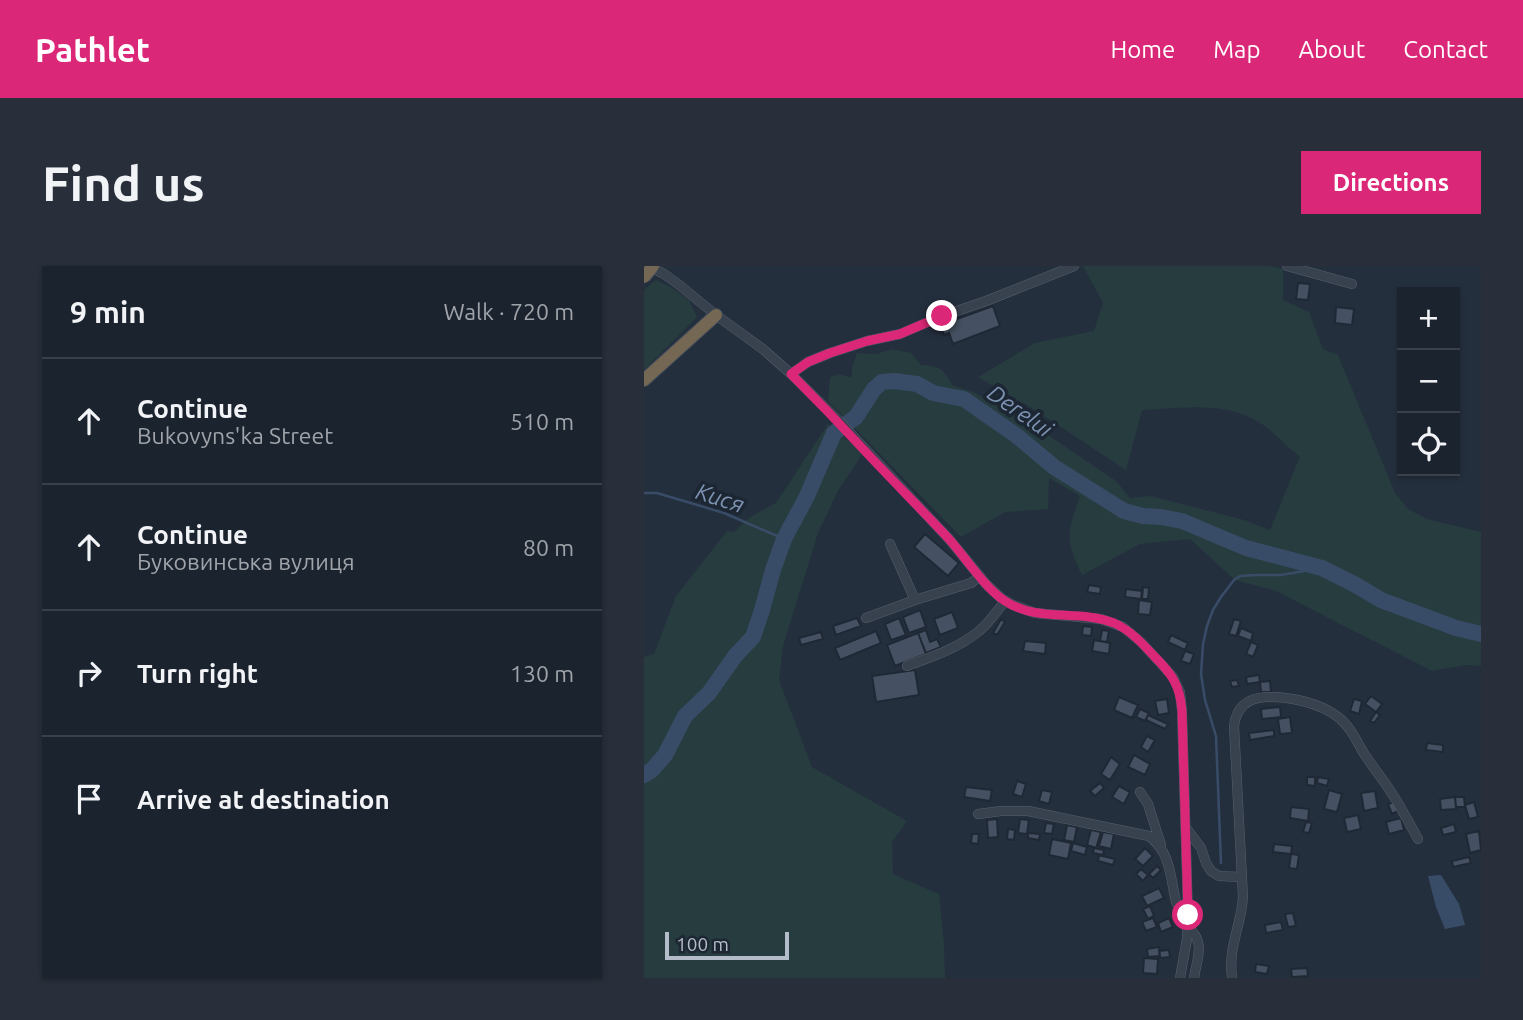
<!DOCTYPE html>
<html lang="en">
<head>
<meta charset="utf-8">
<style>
	body { margin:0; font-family:Ubuntu,sans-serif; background:#282f3a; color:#f1f3f6 }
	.controls { position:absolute; right:21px; top:21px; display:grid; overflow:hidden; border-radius:0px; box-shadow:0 2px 5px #0004 }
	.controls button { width:63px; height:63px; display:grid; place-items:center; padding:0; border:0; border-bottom:2px solid #39404a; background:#1b232e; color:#f1f3f6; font:35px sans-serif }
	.scale { position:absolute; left:21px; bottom:18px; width:124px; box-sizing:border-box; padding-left:7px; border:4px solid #b4bcc9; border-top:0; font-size:19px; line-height:24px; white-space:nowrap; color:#b4bcc9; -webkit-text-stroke:5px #1d2633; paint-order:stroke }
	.stop { position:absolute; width:21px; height:21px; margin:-16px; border:5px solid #db2777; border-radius:50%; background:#fff }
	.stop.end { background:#db2777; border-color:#fff; box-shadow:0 2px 7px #0008 }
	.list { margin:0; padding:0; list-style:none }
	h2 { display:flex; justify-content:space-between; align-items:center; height:91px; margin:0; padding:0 28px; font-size:30px }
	h2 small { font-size:23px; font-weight:400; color:#a0a4aa }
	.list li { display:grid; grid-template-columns:46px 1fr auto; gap:21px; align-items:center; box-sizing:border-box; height:126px; padding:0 28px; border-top:2px solid #39404a }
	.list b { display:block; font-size:26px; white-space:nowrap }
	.list p { margin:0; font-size:23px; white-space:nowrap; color:#a0a4aa }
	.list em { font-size:23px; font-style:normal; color:#a0a4aa }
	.icon { flex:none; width:38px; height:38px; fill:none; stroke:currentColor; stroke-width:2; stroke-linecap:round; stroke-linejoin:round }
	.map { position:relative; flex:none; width:837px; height:712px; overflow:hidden; border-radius:0px }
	header { display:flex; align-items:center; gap:42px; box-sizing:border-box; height:98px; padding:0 35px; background:#db2777; color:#fff }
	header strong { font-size:33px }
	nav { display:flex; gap:38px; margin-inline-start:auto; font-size:24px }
	.intro { display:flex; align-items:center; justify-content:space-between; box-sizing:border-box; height:168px; padding:0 42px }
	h1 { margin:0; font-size:49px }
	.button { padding:18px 32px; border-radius:0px; background:#db2777; color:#fff; font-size:24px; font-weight:700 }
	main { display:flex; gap:42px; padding:0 42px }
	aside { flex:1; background:#1b232e; border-radius:0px; box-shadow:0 2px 5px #0004 }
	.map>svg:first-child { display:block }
</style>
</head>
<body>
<header>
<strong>Pathlet</strong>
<nav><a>Home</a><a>Map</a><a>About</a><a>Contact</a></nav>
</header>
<div class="intro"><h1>Find us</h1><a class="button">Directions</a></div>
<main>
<aside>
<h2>9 min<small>Walk · 720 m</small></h2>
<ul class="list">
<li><svg class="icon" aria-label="ahead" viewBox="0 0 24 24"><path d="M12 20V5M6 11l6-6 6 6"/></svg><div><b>Continue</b><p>Bukovyns'ka Street</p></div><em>510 m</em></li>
<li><svg class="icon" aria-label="ahead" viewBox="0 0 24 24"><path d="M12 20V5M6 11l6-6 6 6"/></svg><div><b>Continue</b><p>Буковинська вулиця</p></div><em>80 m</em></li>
<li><svg class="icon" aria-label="right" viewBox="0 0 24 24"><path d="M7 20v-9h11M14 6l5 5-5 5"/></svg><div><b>Turn right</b></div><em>130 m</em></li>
<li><svg class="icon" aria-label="arrive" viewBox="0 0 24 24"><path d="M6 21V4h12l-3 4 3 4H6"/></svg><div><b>Arrive at destination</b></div></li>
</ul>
</aside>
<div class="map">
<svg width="837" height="712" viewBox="0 0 837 712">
	<rect width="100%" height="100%" fill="#242f3e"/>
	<path fill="#263c3f" d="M439,0H626L639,3V34L665,46L679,83L694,89L751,227L764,243L783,253L837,266V400L821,399L788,405L632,325L591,314L546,273L496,278L438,309C420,271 423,268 436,230L405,212L404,243L361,246L317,271L184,135L186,111L196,108L208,112V101L213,87L232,88L248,83L267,87L277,99C296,100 299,102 308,119L331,127L376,150L472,215L486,232L507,230L600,254L626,264L656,190C643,182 634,170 622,161C585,134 542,142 498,144L482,204L391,144L334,111L391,77L450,65L459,37Z
		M12,14L28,22L45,34L53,51L0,104V24Z
		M184,158L219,187L194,225L174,267L139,380L135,414L168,501L263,555L248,576L249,608L295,628L300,677L301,712H0V391L10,388L32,330L83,265L90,266L106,251L132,237Z"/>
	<path fill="#394c67" d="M797,609L815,638L821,659L801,663L792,641L784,610Z"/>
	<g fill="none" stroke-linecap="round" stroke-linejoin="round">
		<path stroke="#394c67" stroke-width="2.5" d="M0,227H13L80,247L140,273
			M577,597L572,470L561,434L557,408L559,378L563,360L569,344L577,331L590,314L596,310L612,309H637L678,302"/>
		<path stroke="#394c67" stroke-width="16" d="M0,509L8,504L21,489L41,450L65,427L91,390L109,371L118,344L129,304L140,273L163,230L190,167L212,151L230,123L238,116L250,115L273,118L289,127L320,133L373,170L410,201L480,245L499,250L517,251L538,255L602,282L678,302L710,318L737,334L812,362L837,368"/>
	</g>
	<path fill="#455162" stroke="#1f2835" stroke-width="2" d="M654,17L666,18L664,34L652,33Z
		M349,40L356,60L309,78L305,67L300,69L296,59Z
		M692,41L710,43L708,59L691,57Z
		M281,268L315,297L304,310L270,281Z
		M445,319L457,321L456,328L443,326Z
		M499,321L505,322L504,333H498Z
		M482,323L498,325L497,333L481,331Z
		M495,334L508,336L506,349L494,348Z
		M276,344L282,361L265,367L259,351Z
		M308,346L314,362L296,369L290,353Z
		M213,352L217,360L192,369L189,360Z
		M255,352L262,369L247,374L241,358Z
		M357,353L361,356L353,369L349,367Z
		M590,353L597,355L592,370L585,368Z
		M439,360L448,361L447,370L438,369Z
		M597,362L609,367L607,375L594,370Z
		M282,364L286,376L293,373L297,381L282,387L274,367Z
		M458,364L465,365L463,376L456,375Z
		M232,365L237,377L196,394L191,382Z
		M177,366L179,373L157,379L155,372Z
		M274,367L282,388L251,400L243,379Z
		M527,369L544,377L541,384L524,376Z
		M450,374L466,377L465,388L448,385Z
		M381,375L402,377L401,388L379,385Z
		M607,376L614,379L609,391L602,388Z
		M541,385L550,388L546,398L537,395Z
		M271,404L275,429L232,436L228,410Z
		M615,409L616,416L603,418L602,411Z
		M593,414L595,420L588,421L586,415Z
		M626,415L627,426H617L616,416Z
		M727,430L738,438L732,446L721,438Z
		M475,431L494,439L488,452L470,444Z
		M523,433L525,447L514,449L511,435Z
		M710,433L718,435L715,448L706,445Z
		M636,441L637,451L618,453L617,443Z
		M496,443L505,447L501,455L492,451Z
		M732,446L736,449L730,457L726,455Z
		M504,449L524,458L521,463L502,454Z
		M646,451L648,467L636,468L634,453Z
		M630,464V470L606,474L605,467Z
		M503,470L511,474L504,486L497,481Z
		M783,477L799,479V486L782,484Z
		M490,489L506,498L501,509L484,501Z
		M467,491L476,498L466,514L457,508Z
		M663,511H671V520L663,519Z
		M674,511L685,513L683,520L673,517Z
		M373,515L382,518L378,531L369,528Z
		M456,517L460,522L451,530L446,525Z
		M475,520L486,526L480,538L468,531Z
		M322,521L348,524L346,535L320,531Z
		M398,524L408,526L405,538L395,535Z
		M685,524L698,528L693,546L680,543Z
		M731,525L734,542L720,545L717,527Z
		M811,531H820L821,541H812Z
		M811,531L812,543L797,544L796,533Z
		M750,536L754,545L748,548L744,538Z
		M830,536L834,551L825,553L821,539Z
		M647,541L665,543L664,555L646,552Z
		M714,549L717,563L703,566L700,552Z
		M757,552L760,564L745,568L742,556Z
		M353,553L354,571L344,572L343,554Z
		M376,553L385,554L383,568L374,567Z
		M662,556L668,557L665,567L659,566Z
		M402,557L410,558L408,568L400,567Z
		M810,558L812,566L799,569L797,562Z
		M423,559L433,561L430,576L420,574Z
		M364,563L371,564L370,574L363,573Z
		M447,564L457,566L452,582L443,579Z
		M835,565L837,584L826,587L822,568Z
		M459,566L470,568L467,583L455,580Z
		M384,567L396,568L395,574L384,572Z
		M328,568H335L334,578L327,577Z
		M408,573L427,577L424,593L405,589Z
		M429,577L443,581L441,589L427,585Z
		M630,578L648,580L647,588L629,586Z
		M450,582L460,584L459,589L449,587Z
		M501,582L509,590L499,600L491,593Z
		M647,588L655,589L653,603L645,602Z
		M455,589L471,593L469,599L454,595Z
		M825,591L827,597L809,601L808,595Z
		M513,600L517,604L509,612L505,608Z
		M497,603L504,609L499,615L492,608Z
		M515,622L520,632L503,640L498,630Z
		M506,640L510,650L504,653L499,643Z
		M649,647L652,660L644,661L641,648Z
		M509,652L513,661L502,665L498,656Z
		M525,652L529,661L517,666L514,657Z
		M637,656L639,664L622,667L621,659Z
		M515,681L516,690L504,691L503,683Z
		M525,684L526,691L516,692L515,685Z
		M500,692L514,693L513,708L499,707Z
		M612,698L625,700L623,708L611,706Z
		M663,702L664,710L648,711L647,703Z"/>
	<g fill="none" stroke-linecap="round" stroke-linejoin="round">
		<g stroke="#565f6c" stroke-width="10">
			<path id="minor" d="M5,0L20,8L34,18L72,49L120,84L147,108L194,154L305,273L342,318L357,332L369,339L391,347L457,353L479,361L497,376L529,411L536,426L538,445L544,649L543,673L536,712
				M643,0L708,18
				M147,108L164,96L186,87L223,75L256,68L298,50L342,35L430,0
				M246,278L271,334L327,317L336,310
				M222,352L271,334
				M263,400C287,391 315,382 335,365C345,357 353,345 361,335
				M496,526L504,538L517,579
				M334,548L357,545H384L505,570C527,587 526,610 532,636L536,642L544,649
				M542,562L557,582L562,597L567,605L575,610L597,611
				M544,661C562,677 553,691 550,712
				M588,712C584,680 597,661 599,631L590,460C592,441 604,432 622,431C645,430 676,437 694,451C706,460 712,474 719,486C728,500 738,512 747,526C757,541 765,557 774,573"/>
		</g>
		<g stroke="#434c59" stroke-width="14">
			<path id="highway" d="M0,114L72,49"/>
		</g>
		<use href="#minor" stroke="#38414e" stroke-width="9"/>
		<use href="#highway" stroke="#746855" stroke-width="12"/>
		<g stroke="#434c59" stroke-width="14" stroke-linecap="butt">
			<path id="highway-bridge" d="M0,11L9,0"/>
		</g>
		<use href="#highway-bridge" stroke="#746855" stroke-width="12"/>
	</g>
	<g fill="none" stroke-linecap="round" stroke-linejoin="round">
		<path stroke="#db2777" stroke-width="9" d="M298,50L256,68L223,75L186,87L164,96L147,108C172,133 196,158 220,184C248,214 277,243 305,273C322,292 340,321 361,335C394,357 435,343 470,357C486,364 498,377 510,390C528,408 536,419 538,445L544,649"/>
	</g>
	<g text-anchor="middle" stroke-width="7" stroke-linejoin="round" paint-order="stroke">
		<g font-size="23" font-style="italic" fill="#7c92b1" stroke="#1d2633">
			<text transform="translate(376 145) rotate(35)" y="8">Derelui</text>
			<text transform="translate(76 232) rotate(18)" y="8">Кися</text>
		</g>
	</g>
</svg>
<div class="controls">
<button>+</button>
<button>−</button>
<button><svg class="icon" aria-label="locate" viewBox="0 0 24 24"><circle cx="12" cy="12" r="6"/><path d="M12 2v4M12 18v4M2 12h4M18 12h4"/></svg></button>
</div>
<div class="scale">100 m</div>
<div class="stop" style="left:544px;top:649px"></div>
<div class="stop end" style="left:298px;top:50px"></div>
</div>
</main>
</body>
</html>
